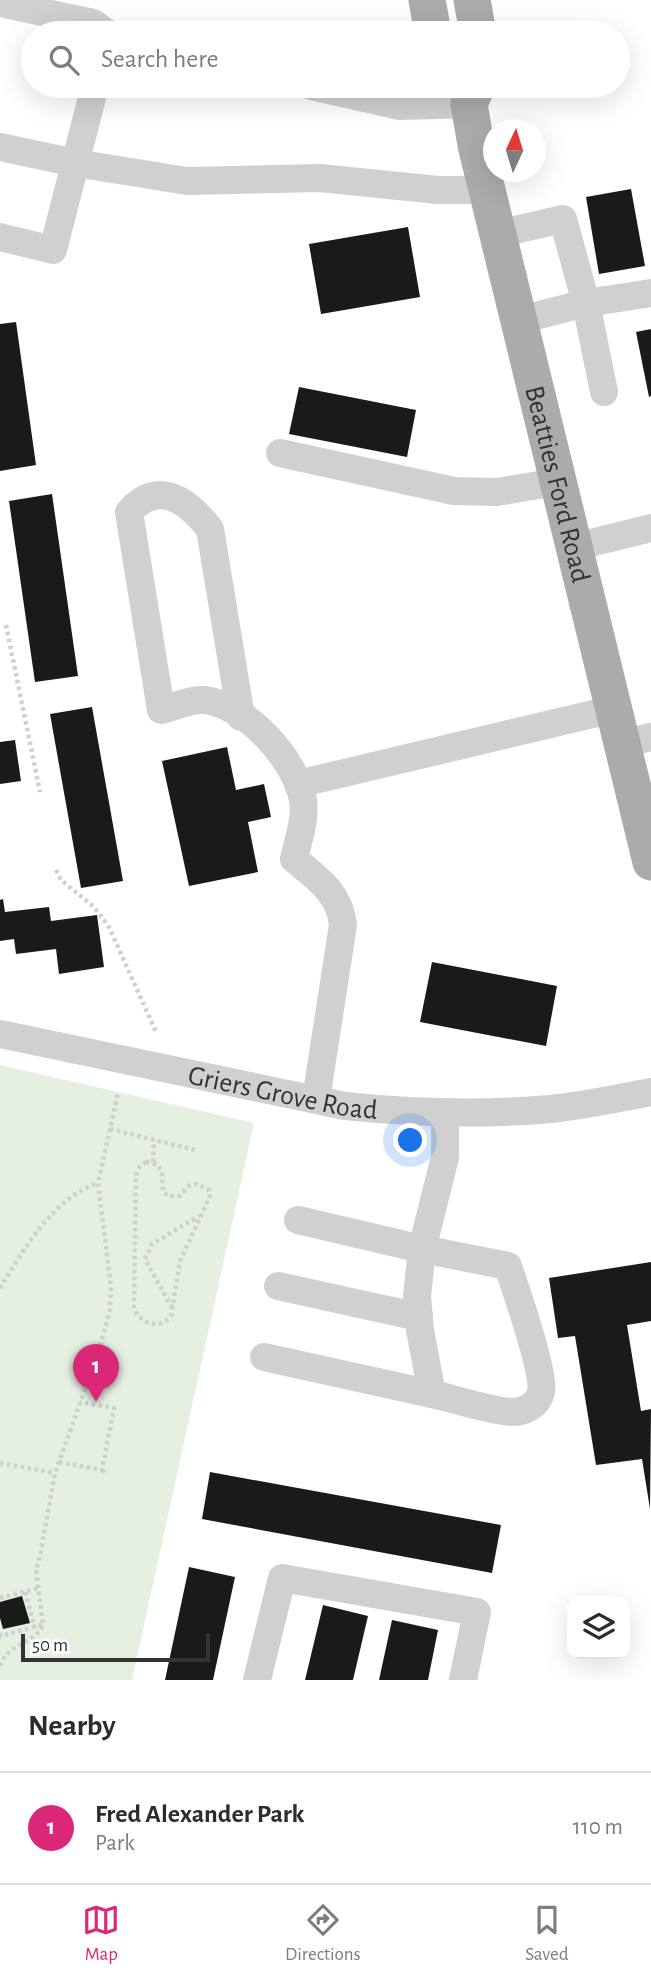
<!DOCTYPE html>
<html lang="en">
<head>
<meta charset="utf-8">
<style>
	body { margin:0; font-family:"Alegreya Sans",sans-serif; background:#f7f7f7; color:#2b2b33 }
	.controls { position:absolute; right:21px; bottom:21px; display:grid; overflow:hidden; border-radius:14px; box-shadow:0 7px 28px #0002 }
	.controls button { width:63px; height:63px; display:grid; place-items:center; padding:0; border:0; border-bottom:2px solid #e1e1e2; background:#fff; color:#2b2b33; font:35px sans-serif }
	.compass { position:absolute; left:483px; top:119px; width:63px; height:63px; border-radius:50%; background:#fff; box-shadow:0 7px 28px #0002; rotate:4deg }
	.scale { position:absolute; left:21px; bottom:18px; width:189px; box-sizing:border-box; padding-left:7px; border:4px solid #333; border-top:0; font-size:19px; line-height:24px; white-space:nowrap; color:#333; -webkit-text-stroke:5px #fff; paint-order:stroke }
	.you { position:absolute; left:411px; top:1141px; width:24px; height:24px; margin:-18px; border:5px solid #fff; border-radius:50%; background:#1a73e8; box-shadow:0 0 0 10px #1a73e833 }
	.badge { display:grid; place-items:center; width:46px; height:46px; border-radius:50%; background:#db2777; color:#fff; font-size:23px; font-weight:700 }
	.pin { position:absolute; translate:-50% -58px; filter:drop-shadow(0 2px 4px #0008) }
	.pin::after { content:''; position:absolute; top:37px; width:24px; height:21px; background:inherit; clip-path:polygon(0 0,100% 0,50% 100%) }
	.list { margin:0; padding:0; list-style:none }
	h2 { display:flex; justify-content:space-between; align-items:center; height:91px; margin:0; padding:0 28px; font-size:30px }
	h2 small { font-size:23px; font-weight:400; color:#7c7c81 }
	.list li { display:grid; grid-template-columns:46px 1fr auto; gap:21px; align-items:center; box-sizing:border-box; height:112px; padding:0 28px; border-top:2px solid #e1e1e2 }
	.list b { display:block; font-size:26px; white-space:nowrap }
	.list p { margin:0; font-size:23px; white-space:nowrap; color:#7c7c81 }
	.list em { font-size:23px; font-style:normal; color:#7c7c81 }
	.icon { flex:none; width:38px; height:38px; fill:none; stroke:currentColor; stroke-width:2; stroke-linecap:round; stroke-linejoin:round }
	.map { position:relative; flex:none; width:651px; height:1680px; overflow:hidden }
	.search { position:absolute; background:#fff; box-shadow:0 7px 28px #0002; left:21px; right:21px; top:21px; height:77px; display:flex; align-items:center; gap:18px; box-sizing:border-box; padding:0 24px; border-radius:38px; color:#7c7c81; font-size:26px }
	.sheet { height:203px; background:#fff }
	nav { display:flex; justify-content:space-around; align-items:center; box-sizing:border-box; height:98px; border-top:2px solid #e1e1e2; background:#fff; font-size:19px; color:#7c7c81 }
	nav a { display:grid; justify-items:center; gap:4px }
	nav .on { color:#db2777 }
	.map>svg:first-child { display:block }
</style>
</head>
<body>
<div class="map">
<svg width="651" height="1680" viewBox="0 0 651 1680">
	<rect width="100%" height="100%" fill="#fff"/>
	<path fill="#e5f0e1" d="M0,1065L254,1123L132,1680H0Z"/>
	<path fill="#1a1a1a" d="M631,189L645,266L599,274L586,197Z
		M408,227L420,297L321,314L309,244Z
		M16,322L36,465L0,471V324Z
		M651,329V396L649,397L636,332Z
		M299,387L416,410L407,457L289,434Z
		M52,494L78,676L35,682L9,501Z
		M92,707L123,881L81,888L50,714Z
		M15,740L21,781L0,784V742Z
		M227,747L236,790L264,784L271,817L248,822L258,872L189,886L162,761Z
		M3,899L5,912L49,907L51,921L97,915L104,967L59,974L56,949L16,954L14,939L0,941V900Z
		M432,962L557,986L546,1046L420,1022Z
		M651,1262V1321L627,1325L641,1411L651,1409L650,1509L642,1459L596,1465L575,1336L558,1338L549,1278Z
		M210,1472L501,1525L492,1573L202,1519Z
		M189,1567L235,1577L213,1680H165Z
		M22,1596L30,1623L3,1629L0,1618V1602Z
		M323,1605L368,1616L353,1680H305Z
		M392,1620L438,1630L428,1680H379Z"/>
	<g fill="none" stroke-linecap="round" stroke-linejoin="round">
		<path stroke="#d0d0d0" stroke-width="4.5" stroke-dasharray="3.5 3.5" stroke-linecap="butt" d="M6,625L40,792
			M56,870L61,880L94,907L109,927L156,1032
			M110,1129L195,1150
			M146,1162L158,1165L162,1172L163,1191L168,1196H179L190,1185L196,1184L209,1190L210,1196L180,1261L171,1316C160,1330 138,1324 134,1307L136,1175L140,1166Z
			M153,1162L154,1140
			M0,1288C24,1249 53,1198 98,1183
			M172,1308L145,1259L152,1244L199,1216
			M59,1462L102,1470L114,1408L80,1402
			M0,1463L55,1473
			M102,1470L106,1476
			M25,1592L35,1628
			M0,1598L38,1588
			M0,1633L1,1636L44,1624
			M0,1666C9,1642 35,1643 43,1625L36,1569L39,1561L55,1473L100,1347L110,1309L111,1287L98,1183L118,1093"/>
		<g stroke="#d0d0d0" stroke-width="28">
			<path d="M0,3L93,23L107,33"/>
			<path d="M311,86L400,106L469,104"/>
			<path d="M0,147L75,163L187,181L320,178L438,190H486"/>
			<path d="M497,234L563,219L586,303L520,320"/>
			<path d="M0,237L53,250L95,86"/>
			<path d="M604,392L586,303L651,293"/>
			<path d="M280,453L454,491L497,492L557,482"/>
			<path d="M574,547L651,528"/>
			<path d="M241,717L210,529C188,501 158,478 129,512L161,710C174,707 191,699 204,700C246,704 296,760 303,800C306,820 298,840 294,859C317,878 340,893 343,925L316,1099"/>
			<path d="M621,744L651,737"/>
			<path d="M298,784L614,709"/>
			<path id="s1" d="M0,1034L345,1106C413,1113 482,1115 550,1109C584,1106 618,1098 651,1092"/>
			<path d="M298,1220L422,1249L445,1157V1113"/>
			<path d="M422,1249L508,1266C516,1291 545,1372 541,1392C538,1405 525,1412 512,1412C491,1411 455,1399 432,1394L420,1330L417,1296Z"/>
			<path d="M278,1286L419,1317"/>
			<path d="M264,1357L432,1394"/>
			<path d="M257,1680L282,1578L477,1612L463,1680"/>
		</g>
		<g stroke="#ababab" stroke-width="37">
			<path d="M427,0L433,33"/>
			<path d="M472,0L478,33"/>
			<path id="s2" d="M477,86L469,104L476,145L651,862"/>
		</g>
	</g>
	<g text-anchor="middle" stroke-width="7" stroke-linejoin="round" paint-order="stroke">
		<g font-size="28" fill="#333" stroke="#fff">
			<text dy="10" stroke="none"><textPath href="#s2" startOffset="410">Beatties Ford Road</textPath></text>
			<text dy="10" stroke="none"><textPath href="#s1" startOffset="289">Griers Grove Road</textPath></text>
		</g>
	</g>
</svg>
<div class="controls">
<button><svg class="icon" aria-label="layers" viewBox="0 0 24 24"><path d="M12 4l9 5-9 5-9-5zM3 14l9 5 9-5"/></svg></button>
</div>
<svg class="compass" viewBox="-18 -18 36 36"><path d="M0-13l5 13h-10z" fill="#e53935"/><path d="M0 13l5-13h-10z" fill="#7c7c81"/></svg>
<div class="scale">50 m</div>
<div class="you"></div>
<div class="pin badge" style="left:96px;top:1402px">1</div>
<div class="search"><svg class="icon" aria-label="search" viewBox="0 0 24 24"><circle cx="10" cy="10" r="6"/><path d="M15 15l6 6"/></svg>Search here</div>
</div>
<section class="sheet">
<h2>Nearby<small></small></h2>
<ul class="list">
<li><span class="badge">1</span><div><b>Fred Alexander Park</b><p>Park</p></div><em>110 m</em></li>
</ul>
</section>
<nav>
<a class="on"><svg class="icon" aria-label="map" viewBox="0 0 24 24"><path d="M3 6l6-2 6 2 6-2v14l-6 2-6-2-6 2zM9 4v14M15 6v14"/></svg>Map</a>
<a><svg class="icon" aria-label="directions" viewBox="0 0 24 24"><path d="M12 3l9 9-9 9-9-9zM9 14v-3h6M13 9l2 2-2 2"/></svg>Directions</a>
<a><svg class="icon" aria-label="saved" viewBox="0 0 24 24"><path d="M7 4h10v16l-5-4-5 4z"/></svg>Saved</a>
</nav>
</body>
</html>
